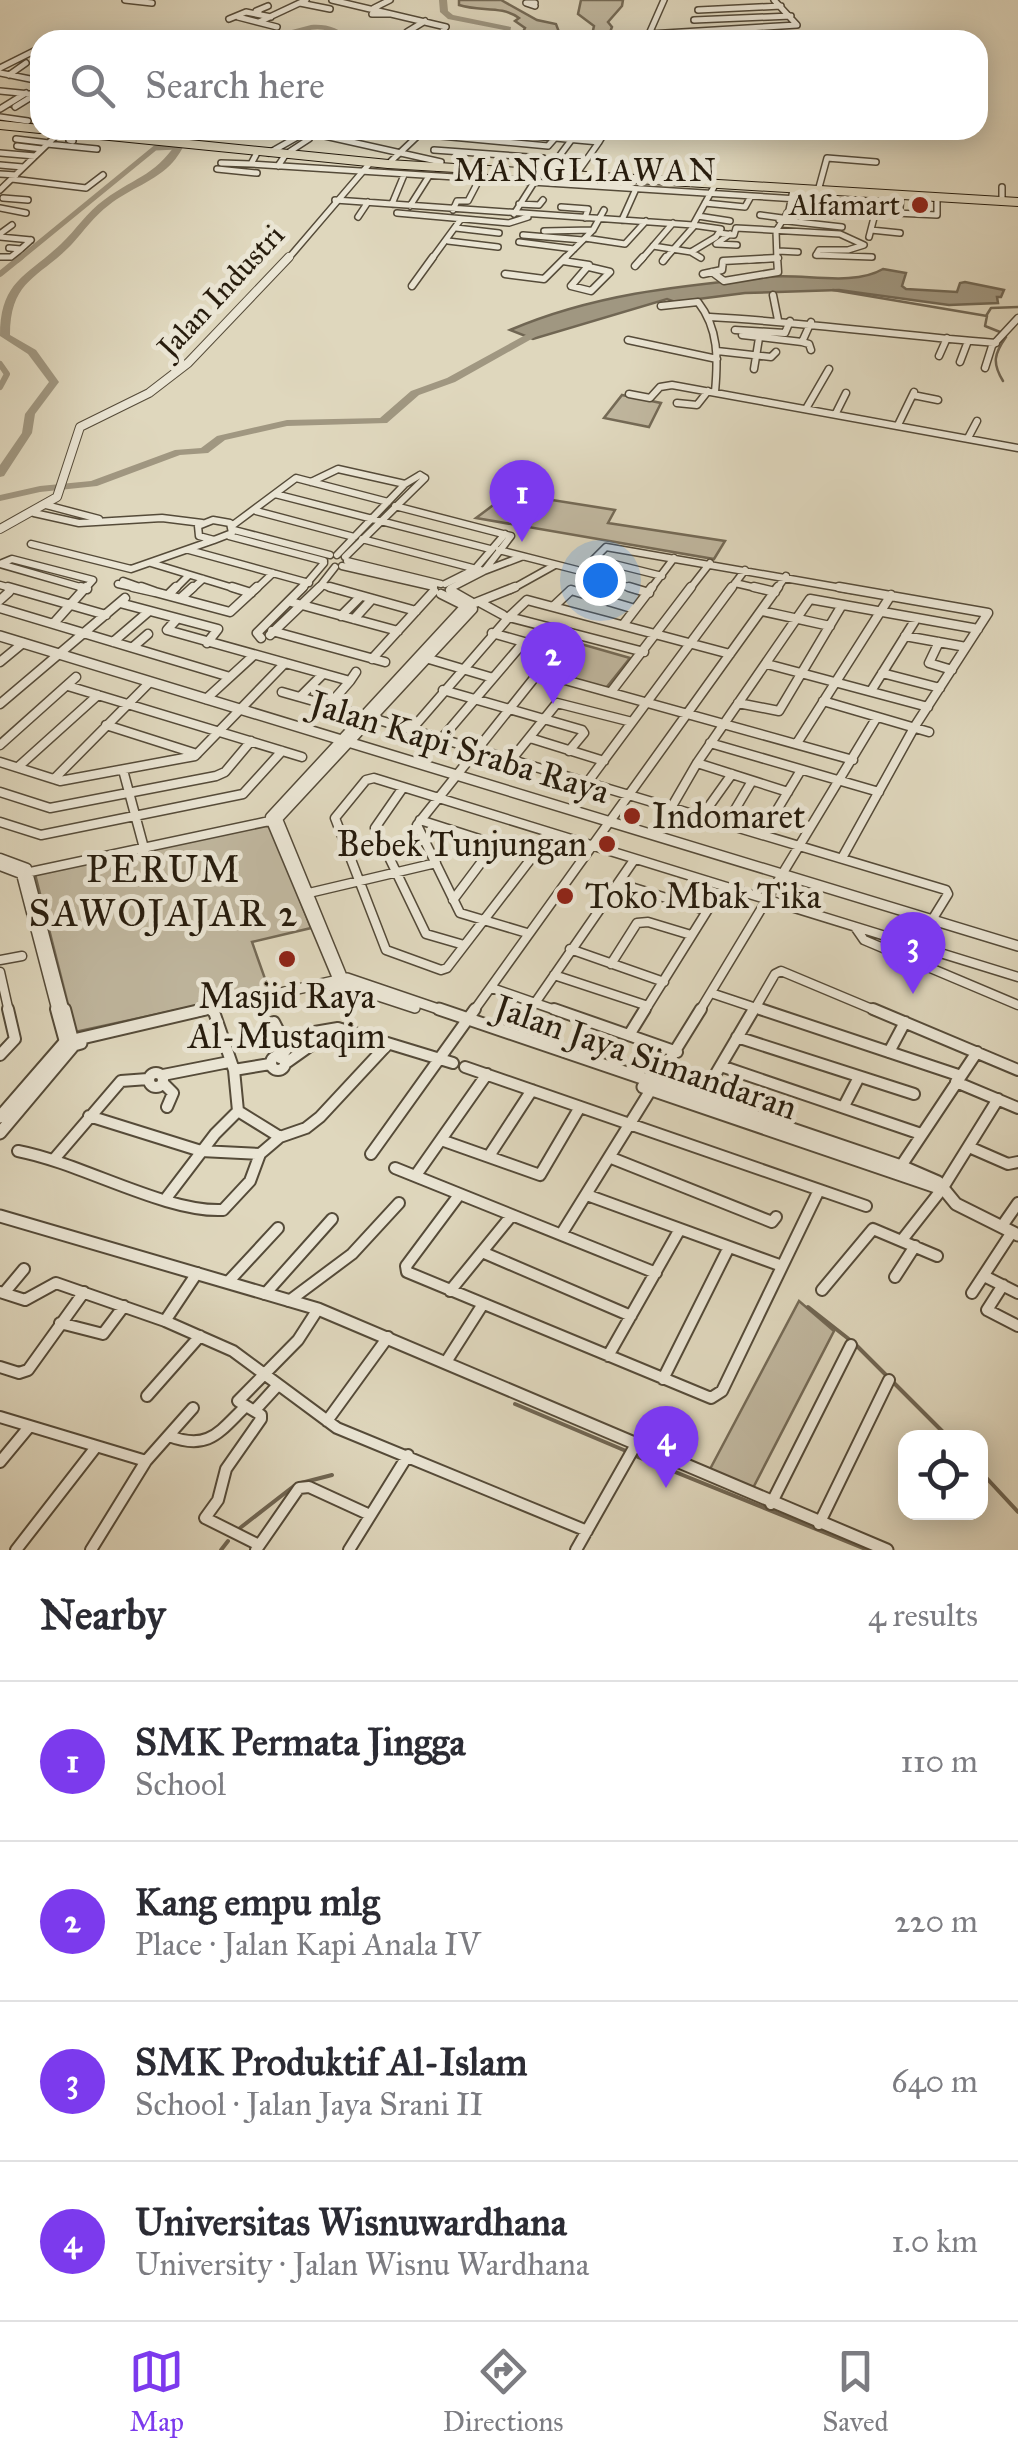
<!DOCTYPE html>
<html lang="en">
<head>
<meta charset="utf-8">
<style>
	body { margin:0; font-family:"IM FELL Great Primer",serif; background:#f2f2f3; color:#2b2b33 }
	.controls { position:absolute; right:30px; bottom:30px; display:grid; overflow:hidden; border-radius:20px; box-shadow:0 5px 25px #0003 }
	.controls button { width:90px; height:90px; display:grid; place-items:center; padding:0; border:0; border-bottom:2px solid #e1e1e2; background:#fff; color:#2b2b33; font:50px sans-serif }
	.you { position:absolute; left:600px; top:580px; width:35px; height:35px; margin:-25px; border:8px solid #fff; border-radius:50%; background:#1a73e8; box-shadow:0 0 0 15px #1a73e833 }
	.badge { display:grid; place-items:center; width:65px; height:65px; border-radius:50%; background:#7c3aed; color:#fff; font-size:32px; font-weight:700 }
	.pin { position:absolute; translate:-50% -82px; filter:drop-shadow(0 2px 5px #0008) }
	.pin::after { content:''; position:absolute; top:52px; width:35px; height:30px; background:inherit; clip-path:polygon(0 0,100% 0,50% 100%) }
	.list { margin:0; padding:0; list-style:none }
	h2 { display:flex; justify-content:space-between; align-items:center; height:130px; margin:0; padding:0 40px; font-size:42px }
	h2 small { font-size:32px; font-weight:400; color:#7c7c81 }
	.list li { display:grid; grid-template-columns:65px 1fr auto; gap:30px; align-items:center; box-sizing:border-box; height:160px; padding:0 40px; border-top:2px solid #e1e1e2 }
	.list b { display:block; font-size:38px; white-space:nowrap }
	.list p { margin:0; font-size:32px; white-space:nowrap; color:#7c7c81 }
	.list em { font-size:32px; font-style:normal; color:#7c7c81 }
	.icon { flex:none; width:55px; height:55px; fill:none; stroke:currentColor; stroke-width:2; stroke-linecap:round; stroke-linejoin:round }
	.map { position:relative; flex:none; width:1018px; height:1550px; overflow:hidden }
	.search { position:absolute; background:#fff; box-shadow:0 5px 25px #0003; left:30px; right:30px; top:30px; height:110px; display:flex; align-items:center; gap:25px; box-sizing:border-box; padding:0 35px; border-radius:30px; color:#7c7c81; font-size:38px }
	.sheet { height:770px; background:#fff }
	nav { display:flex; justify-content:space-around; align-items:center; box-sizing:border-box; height:140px; border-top:2px solid #e1e1e2; background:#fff; font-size:28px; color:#7c7c81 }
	nav a { display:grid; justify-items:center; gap:5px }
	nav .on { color:#7c3aed }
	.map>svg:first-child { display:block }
</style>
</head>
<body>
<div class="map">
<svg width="1018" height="1550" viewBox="0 0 1018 1550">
	<rect width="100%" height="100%" fill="#dfd7bd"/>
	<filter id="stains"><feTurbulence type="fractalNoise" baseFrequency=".002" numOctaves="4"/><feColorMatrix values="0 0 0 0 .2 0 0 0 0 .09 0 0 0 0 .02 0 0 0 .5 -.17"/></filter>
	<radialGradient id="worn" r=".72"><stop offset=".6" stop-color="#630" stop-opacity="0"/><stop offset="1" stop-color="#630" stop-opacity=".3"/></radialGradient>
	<path fill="#c0b79f" stroke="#746a56" stroke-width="2.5" d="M459,0H501L537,20L556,24L562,40H519L525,28L515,21L519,18C501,5 480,12 459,5Z
		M581,0H623L622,6L608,22L612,27L607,40L591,39L594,26L578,14Z
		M622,395L661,403L649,427L604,418Z
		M501,492L615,510L608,523L725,541L714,559L476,518L496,503Z
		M574,642L630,658L606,688L549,672Z
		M270,823L311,928L252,942L269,990L75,1032L35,874Z
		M799,1301L834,1331L753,1488L709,1471Z"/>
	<path fill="#a09781" stroke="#706653" stroke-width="2.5" d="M883,269L906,273L902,286L906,289L957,292L960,283L965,282L1004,290L1001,297H997L998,303L949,305L839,290L745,293L675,302L667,299L533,339L510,330C594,294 678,286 768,277C803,273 852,287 883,269Z"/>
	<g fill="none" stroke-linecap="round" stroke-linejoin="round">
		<path stroke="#706653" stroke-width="2.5" d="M0,120L40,125
			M833,290L987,316L985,326L1000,332
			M986,316L991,308L1018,307
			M1003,381C992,363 994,354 1006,337"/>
		<path stroke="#706653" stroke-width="4" d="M808,1307L850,1340
			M856,1345L949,1438
			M515,1404L626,1451
			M638,1457L868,1550
			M980,1471L1018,1512
			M301,1483L332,1475
			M240,1528L294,1486
			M221,1550L228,1541"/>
		<path stroke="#a09781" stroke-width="5" d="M18,260L155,148L178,147"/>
		<path stroke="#a09781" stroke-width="6" d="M0,274L21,257
			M0,364L7,374L0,387"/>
		<path fill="#a09781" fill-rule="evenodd" d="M439,0H447L448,11L453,15L511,27L509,40H501L504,30L448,19L440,12Z
			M311,25C328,24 339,28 351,40H342C316,16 296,40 267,40L288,31Z
			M179,130H187L189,136C184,145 180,154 173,162C156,181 129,189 109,205C94,216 84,231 72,244C40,278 10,279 10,335L36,350L59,382L35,414L32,433L4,476L0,477V465L22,433L25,414L49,382L28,354L0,336C0,281 26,277 61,244C76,230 87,212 104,200C138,175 157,176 181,136Z
			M540,327L545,330L544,332L455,382L419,395L387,423L287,426L225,440L208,453L180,455L97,486L40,492L0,501V495L40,486L91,481L175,450L201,448L217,436L287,420L380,418L411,391L447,378Z"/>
		<g stroke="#554b39" stroke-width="8">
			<path id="minor-far3" d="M125,0L152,3
				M332,0L446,27L441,33L478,38
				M300,3L330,9
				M535,3H526L535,6
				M374,8L390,0
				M698,10L781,6
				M259,12L256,11L268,6
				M372,14H391
				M238,17L277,27
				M229,19L246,12L271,17
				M694,20L791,16
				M259,22L306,0
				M407,32L425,21
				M622,34L616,35L649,34L664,0
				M649,34L797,25L774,0
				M36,61H40
				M0,68L40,48
				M0,73L40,81
				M9,75L26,63
				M0,91L40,95
				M15,107L36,94
				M0,109L26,93
				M0,117L28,121
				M298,130L441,162L437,168
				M376,130L548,146L562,130
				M468,130L599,142
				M582,135L602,137L599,142
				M16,139L49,143
				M73,141L69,140L76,133
				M47,144L97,149
				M17,146L42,149
				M434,150L543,158
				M0,153L35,156
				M269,153L306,132
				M221,163L251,164L258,151
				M251,164L845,202
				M388,164L424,130
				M0,165L23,167
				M278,166L286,154L309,139
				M217,169L257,173
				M0,174L16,175
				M562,175L565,170L552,166L572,139
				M575,176L599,142
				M12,179L86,188L103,175
				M1002,187V202
				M0,190L61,131
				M818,191L827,158L876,162
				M3,198L28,200
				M335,200L693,225L715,185
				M845,200L863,201L870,206
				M705,203L745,207L750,198
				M392,204L404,175
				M519,204L539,205L543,200
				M410,206L429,176
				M561,207L588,209L585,218
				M844,207L876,210L869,237
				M0,208L26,213
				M900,208L901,196
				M453,210L457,201H468L479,180
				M876,212L937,215V199
				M397,213L509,223L528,217
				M787,213L812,215
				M844,213L865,214
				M514,214L533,184
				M813,214L844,216
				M760,215L782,218
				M698,216L730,221
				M358,217L368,202
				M622,220L635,191
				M779,220L842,227
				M693,225L721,229L716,237L691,252L701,258
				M456,228L499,233
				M871,230L900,233
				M544,231L593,230
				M1,233L12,225
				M719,233L734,235L736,228L840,234L864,245L848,250H819L816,255
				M730,234L716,244L737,245
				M523,235L583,240
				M0,237L31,240
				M585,238L625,244L646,221
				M448,241L498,247
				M519,242L574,249
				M653,246L691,252
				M9,248L21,249L31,240
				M778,251L798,252
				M816,255L872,257
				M0,257H11L21,249
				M431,260L461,219
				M563,260L593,230L604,210
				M641,260L673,223
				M664,260L695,225
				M749,260L778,258
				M777,260L776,231L789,210L793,190"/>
		</g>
		<g stroke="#554b39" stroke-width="9">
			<path id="minor-far2" d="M563,261L589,265L571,286L591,291L610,272L589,267
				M663,261L666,257
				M635,266L643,257
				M712,272L724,281L778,272L777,257
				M505,274L544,279L566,257
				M703,274L722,270L723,261L778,258
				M412,286L433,257
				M773,295L778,320
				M661,306L698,302C719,329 718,359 715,392
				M710,317C806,322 900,336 996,343
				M735,330L785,333L790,321
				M742,335L802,342L811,322
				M628,340L717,359
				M802,342L809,344L811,350
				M717,351L771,357L776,352
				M939,356L947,338
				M960,362L968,341
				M985,368L992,346L1018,318
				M754,369L759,338
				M629,394L650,398L660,387L672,385L1018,448
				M913,395L938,400
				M677,403L697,405L708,391
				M807,407L829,369
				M836,413L846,393
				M898,425L914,392
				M968,438L977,421
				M311,482L338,469L405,484
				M275,494L490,549
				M46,505L99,519
				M395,506L503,534
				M256,511L354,537
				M34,513L79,523L162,518L202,523
				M213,520L230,523L232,533L214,540L199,536L198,526Z
				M233,525L296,478L388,502
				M234,530L330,555
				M229,536L324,561
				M362,539L484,571L521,557
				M31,544L131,569L214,540
				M189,550L309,583
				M499,550L577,570
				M337,555L405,484L420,475
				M345,557L425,478L420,475
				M347,561L441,584
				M151,563L240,590
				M0,564L12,559L93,580L84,590
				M0,564L87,589
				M342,566L434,587
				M662,576L594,559L606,547L853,590
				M123,581L148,590
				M611,582L638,590
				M735,583L765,590
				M118,584L145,590
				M445,584L475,569L505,534
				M0,585L17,590
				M322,585L339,590
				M451,588L484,571L511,536L507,535
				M174,590L189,575
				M191,590L203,579
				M255,590L273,573
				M301,590L324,563
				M317,590L335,567
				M510,590L555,565
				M650,590L674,558
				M689,590L710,563
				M730,590L745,570
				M776,590L786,576"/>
		</g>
		<g stroke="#554b39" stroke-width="11">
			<path id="minor-far1" d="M8,587L106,615
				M81,587L87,589
				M133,587L155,592L141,587
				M232,587L251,593
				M330,587L416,611
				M629,587L649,593
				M754,587L775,592
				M839,587L988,613L915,726L842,858
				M155,592L230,612L257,587
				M168,595L176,587
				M181,598L193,587
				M0,600L9,592
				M291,602L398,631
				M120,603L218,629L207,643
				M481,603L503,615
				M470,605L515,587
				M554,606L571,590L635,609
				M0,608L230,677
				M762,611L830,626
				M341,616L361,596
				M354,619L372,599
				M176,620L167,630L350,681L356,672
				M54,623L86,587
				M623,625L652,587
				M272,631L385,662
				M492,633L556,651
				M270,635L320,587
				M905,636L966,647
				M261,638L257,633L303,587
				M113,642L148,612
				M939,642L929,663L952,670
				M133,647L148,634
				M644,652L509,617L527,600L730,654
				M372,659L434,591
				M429,659L493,678
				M0,662L23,643
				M767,664L928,707
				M540,673L853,760
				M882,673L940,688
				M68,686L302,757
				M443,690L582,730L584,733L569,751
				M871,691L916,619
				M282,692L363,715
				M611,692L691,587
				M300,697L323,674
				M206,699L254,655
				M823,701L929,732
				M738,703L779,711L842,605
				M0,704L125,598
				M329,705L350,681
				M372,718L946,890L948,894L916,946
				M106,725L197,754
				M412,729L509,617
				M442,738L523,643
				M530,738L604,761
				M710,743L879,792
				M797,743L891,595
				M0,745L76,677
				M512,759L557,703L632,722
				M0,762L60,781L195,756L285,663
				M697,763L788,792
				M18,767L98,695
				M123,770L144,848
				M54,779L150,682
				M587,783L732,587
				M402,789L375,828L426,934L464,945
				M0,792L50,808L216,776L225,772L251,741
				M671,808L697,763L810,599L978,629
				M702,816L732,774
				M278,819L473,609L471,602L450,590
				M278,819L344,980
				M420,820L495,844L453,900
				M271,821L270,817L465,606L441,594
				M271,821L339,983
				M0,822L41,835L243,794L282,751
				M727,823L752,781
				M550,834L447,968L441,970L386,950L335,818L366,780L374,778L1018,977
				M762,835L801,770
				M0,858L27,868L65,1012
				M0,866L21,874L274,820
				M21,874L57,1012
				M618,883L705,910
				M309,893L436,863
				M855,927L864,940L1018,1005
				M527,933L460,913L417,825L570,633
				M570,949L664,982
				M0,960L22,956
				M611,964L637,923L648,922L691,935
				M0,972L9,1012
				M554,975L648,1006
				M492,988L561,1012
				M711,993L768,1012
				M535,1003L634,860
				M212,1012L214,1007
				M473,1012L778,587
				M644,1012L722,887
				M699,1012L877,717
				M753,1012L775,974L781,971L879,1012"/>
		</g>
		<g stroke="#554b39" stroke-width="14">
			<path id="minor" d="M56,1009L65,1042
				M65,1009L73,1040
				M213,1009L234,1070L238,1111
				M554,1009L677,1052
				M760,1009L961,1076
				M873,1009L1018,1070
				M274,1022L286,1045
				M629,1035L645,1009
				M737,1037L914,1094
				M889,1052L905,1022
				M0,1055L15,1039L8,1009
				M271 1063a7 7 0 1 1 14 0a7 7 0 1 1-14 0Z
				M280,1058L297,1035L338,1028L453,1063
				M286,1063L310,1046L314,1038L310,1035
				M721,1066L921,1134
				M465,1067L866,1206
				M234,1070L270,1064
				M149 1080a7 7 0 1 1 14 0a7 7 0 1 1-14 0Z
				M163,1075L229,1062
				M956,1082L1018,1108
				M163,1083L173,1093L167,1107
				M701,1099L754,1009
				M844,1106L859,1077
				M238,1111L280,1137
				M89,1116L201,1151L260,1154
				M444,1141L540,1175L580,1107
				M969,1147L1008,1164L1018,1162
				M18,1151C81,1163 166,1213 223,1210L250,1181L260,1154L280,1137L306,1128L320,1117L387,1045
				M371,1154L475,1009
				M489,1156L532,1090
				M609,1157L772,1222L776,1217
				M55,1158L121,1081L148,1079
				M901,1166L977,1052
				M395,1168L656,1273
				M416,1175L487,1074
				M459,1195L406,1266L407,1272L711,1398L722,1391L819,1190
				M587,1195L782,1266
				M167,1197L215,1134L238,1111
				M1002,1226L1018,1203
				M562,1233L701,1009
				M902,1240L942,1189L998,1099
				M482,1252L631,1316
				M984,1276L1018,1293
				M895,1277L915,1246
				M228,1282L278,1228
				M1003,1285L987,1310L1018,1326
				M822,1290L873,1229L937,1256
				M450,1291L512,1215
				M0,1292L25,1300L56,1283L165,1321L233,1351L337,1428L587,1531
				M4,1293L24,1269
				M972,1293L1012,1232
				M265,1294L332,1219
				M289,1301L352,1254L399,1203
				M165,1321L197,1273
				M60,1323L103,1334L124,1306
				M608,1356L680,1229
				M446,1362L483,1304
				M0,1367L19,1373L28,1370L84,1292
				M663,1379L729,1247
				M147,1396L200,1336
				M246,1406L261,1415V1419L226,1469L218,1500L205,1518L259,1545
				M255,1410L277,1386
				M0,1417L146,1461L91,1550
				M327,1421L388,1337
				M169,1436C209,1451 219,1432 246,1406L238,1401L298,1340L318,1309
				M146,1461L193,1408
				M0,1462L29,1427
				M771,1504L851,1345
				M819,1524L889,1380
				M16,1550L96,1447
				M256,1550L299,1488L309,1487L370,1515
				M349,1550L408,1455
				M576,1550L635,1446"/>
		</g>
		<g stroke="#554b39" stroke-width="8">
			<path id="tertiary-far3" d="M287,260L370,163"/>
		</g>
		<g stroke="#554b39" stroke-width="10">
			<path id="tertiary-far2" d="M0,529L57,497L80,427L149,393L188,363L289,257"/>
		</g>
		<g stroke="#554b39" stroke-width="12">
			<path id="tertiary-far1" d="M0,636L1018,946
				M330,986L339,983L415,1008
				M195,1012L347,978L447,1012"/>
		</g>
		<g stroke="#554b39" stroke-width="15">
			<path id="tertiary" d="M439,1009L901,1166L938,1182L956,1204L1018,1235
				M643,1087L942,1189
				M0,1117L65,1042L206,1009
				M0,1133L74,1045L81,1043
				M0,1216L318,1309L887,1550"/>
		</g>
		<g stroke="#271c0d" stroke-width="10">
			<path id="primary" d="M0,125L40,129
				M50,130L388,164L1018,202"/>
		</g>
		<use href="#minor-far3" stroke="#eae5d4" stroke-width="5"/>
		<use href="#minor-far2" stroke="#eae5d4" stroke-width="6"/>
		<use href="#minor-far1" stroke="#eae5d4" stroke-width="8"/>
		<use href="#minor" stroke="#eae5d4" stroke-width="10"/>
		<use href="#tertiary-far3" stroke="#eae5d4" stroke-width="5"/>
		<use href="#tertiary-far2" stroke="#eae5d4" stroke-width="8"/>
		<use href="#tertiary-far1" stroke="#eae5d4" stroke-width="9"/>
		<use href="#tertiary" stroke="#eae5d4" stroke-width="11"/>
		<use href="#primary" stroke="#dfd7bd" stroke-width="8"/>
	</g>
	<g fill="#8f2418" stroke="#eae5d4" stroke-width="4">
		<circle cx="920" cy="205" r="10"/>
		<circle cx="632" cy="816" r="10"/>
		<circle cx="607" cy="844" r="10"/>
		<circle cx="565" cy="896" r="10"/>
		<circle cx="287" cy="959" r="10"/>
	</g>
	<g text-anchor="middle" stroke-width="10" stroke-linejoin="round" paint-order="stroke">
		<g font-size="30" fill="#271c0d" stroke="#eae5d4" text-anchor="end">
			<text x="900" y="215">Alfamart</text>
		</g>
		<g font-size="30" fill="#271c0d" stroke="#eae5d4">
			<text transform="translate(221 291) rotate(-47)" y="10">Jalan Industri</text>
		</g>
		<g font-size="32" letter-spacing="2.5" fill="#271c0d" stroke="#eae5d4">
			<text x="586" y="181">MANGLIAWAN</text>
		</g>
		<g font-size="35" fill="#271c0d" stroke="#eae5d4">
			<text transform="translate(460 747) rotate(17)" y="12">Jalan Kapi Sraba Raya</text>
			<text transform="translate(646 1057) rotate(19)" y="12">Jalan Jaya Simandaran</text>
		</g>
		<g font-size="35" fill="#271c0d" stroke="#eae5d4" text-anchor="start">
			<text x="652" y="828">Indomaret</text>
			<text x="587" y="856" text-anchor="end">Bebek Tunjungan</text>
			<text x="585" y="908">Toko Mbak Tika</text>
			<text x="287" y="1008" text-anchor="middle">Masjid Raya<tspan x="287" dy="40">Al-Mustaqim</tspan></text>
		</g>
		<g font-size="38" letter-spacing="2.5" fill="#271c0d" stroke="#eae5d4">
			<text x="164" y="882">PERUM<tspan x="164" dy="44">SAWOJAJAR 2</tspan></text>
		</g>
	</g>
	<rect width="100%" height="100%" filter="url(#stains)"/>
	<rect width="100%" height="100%" fill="url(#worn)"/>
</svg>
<div class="controls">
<button><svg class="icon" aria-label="locate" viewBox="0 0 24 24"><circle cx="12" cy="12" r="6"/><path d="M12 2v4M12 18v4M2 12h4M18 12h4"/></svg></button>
</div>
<div class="you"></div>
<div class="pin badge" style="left:522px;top:542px">1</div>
<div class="pin badge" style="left:553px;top:704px">2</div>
<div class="pin badge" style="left:913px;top:994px">3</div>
<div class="pin badge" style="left:666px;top:1488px">4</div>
<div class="search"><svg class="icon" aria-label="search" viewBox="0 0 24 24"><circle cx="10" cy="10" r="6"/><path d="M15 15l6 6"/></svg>Search here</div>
</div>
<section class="sheet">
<h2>Nearby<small>4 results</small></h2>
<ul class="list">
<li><span class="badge">1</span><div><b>SMK Permata Jingga</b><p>School</p></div><em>110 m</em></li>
<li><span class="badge">2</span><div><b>Kang empu mlg</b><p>Place · Jalan Kapi Anala IV</p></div><em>220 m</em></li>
<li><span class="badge">3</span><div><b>SMK Produktif Al-Islam</b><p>School · Jalan Jaya Srani II</p></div><em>640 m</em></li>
<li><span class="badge">4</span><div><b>Universitas Wisnuwardhana</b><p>University · Jalan Wisnu Wardhana</p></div><em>1.0 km</em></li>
</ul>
</section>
<nav>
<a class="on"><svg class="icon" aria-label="map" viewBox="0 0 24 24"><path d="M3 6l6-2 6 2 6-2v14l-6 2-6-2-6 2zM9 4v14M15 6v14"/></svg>Map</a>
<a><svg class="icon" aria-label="directions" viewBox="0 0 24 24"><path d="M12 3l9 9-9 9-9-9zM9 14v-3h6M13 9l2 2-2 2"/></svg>Directions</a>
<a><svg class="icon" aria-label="saved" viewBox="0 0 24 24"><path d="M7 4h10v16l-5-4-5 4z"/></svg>Saved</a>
</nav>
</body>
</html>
